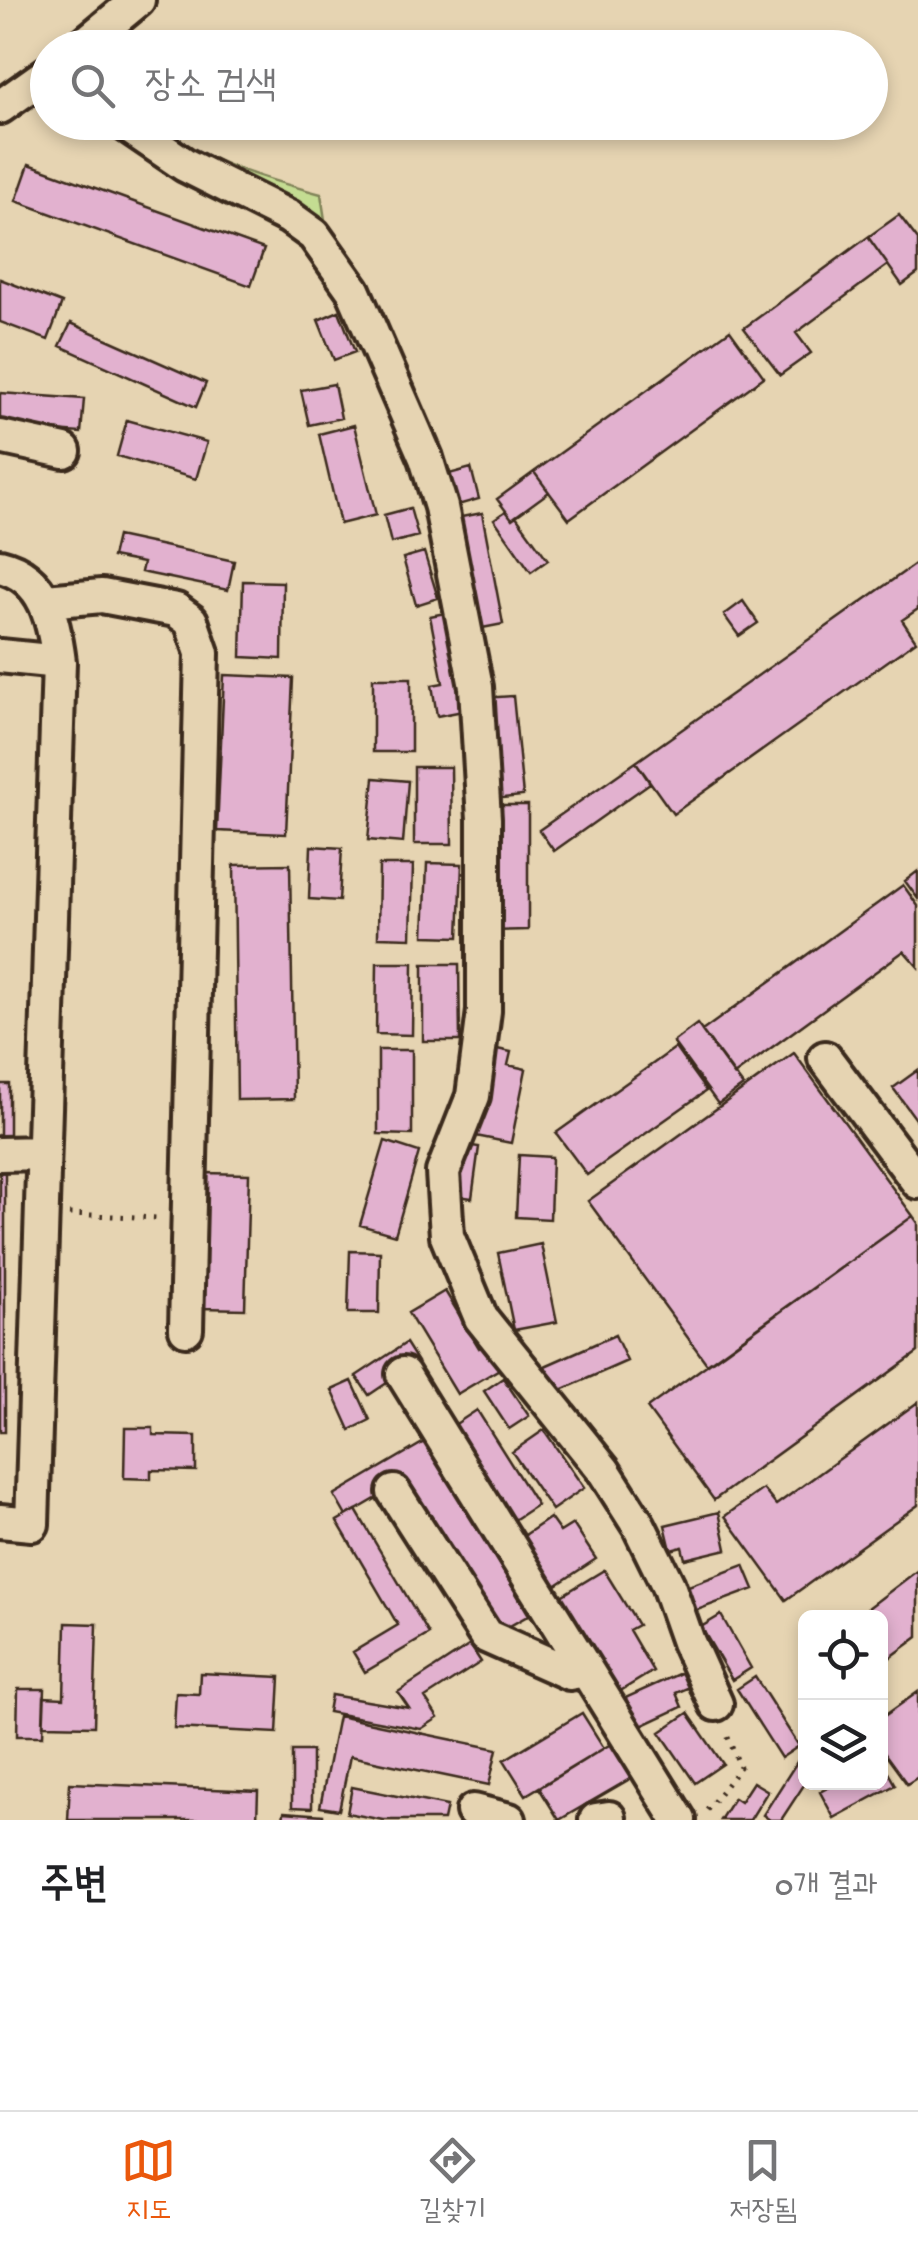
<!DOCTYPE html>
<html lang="ko">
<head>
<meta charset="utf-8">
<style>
	body { margin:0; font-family:"Gochi Hand","Poor Story",sans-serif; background:#f2f2f2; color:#202124 }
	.controls { position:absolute; right:30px; bottom:30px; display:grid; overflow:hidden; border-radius:15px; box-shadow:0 5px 15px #0003 }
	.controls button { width:90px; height:90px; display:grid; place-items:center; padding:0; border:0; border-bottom:2px solid #e0e0e0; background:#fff; color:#202124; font:50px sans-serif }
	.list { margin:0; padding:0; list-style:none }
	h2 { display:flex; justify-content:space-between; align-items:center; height:130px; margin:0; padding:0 40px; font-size:42px }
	h2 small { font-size:32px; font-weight:400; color:#757577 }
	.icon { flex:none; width:55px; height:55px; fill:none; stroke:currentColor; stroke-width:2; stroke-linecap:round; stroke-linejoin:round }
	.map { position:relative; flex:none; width:918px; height:1820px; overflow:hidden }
	.search { position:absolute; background:#fff; box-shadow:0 5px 15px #0003; left:30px; right:30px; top:30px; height:110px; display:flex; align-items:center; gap:25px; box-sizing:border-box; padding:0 35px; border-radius:55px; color:#757577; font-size:38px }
	.sheet { height:290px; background:#fff }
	nav { display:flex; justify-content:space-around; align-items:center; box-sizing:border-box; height:140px; border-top:2px solid #e0e0e0; background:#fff; font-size:28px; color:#757577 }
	nav a { display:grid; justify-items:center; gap:5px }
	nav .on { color:#ea580c }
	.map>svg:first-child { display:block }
</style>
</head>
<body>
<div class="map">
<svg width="918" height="1820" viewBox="0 0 918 1820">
	<rect width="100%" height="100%" fill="#e6d4b2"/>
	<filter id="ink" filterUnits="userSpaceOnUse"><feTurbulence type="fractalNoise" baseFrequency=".01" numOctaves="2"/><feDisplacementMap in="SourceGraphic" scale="20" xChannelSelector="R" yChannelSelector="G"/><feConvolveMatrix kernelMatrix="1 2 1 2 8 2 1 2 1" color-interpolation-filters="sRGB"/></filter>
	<g filter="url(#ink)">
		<path fill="#c4dc92" stroke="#808358" stroke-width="2.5" d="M142,123C165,122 177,140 196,150C234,170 280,183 321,194L329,246Z"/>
		<path fill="#e2b1cf" stroke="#3b2a1e" stroke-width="2.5" d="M29,164L264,249L251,286L16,201Z
			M899,215L918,240V273L902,285L868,237Z
			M868,237L888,265L796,333L811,353L780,375L744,328Z
			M0,279L62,303L48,340L0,322Z
			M339,311L355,352L334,360L318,320Z
			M71,323L206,383L196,407L60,346Z
			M730,330L764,377L569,519L534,472Z
			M334,384L341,418L309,425L301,390Z
			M0,393L84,399L81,433L0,427Z
			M127,420L207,442L196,479L117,456Z
			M354,425L376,515L340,524L319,434Z
			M471,468L479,499L458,505L449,474Z
			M534,472L549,492L512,519L497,499Z
			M410,508L418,536L391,543L384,515Z
			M506,511L512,519L516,516L548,560L531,572L494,519Z
			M482,513L503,624L472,630L451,519Z
			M117,536L234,561L228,590L141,572L143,563L112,557Z
			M424,552L438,598L416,605L403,558Z
			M918,562V609L902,620L916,641L673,814L636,762Z
			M243,581L283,582L282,659L241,657Z
			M743,601L758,623L739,636L724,615Z
			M450,612L468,710L437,716L432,685L443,683L430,616Z
			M224,675L293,678L286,834L217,831Z
			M373,678H411V752H373Z
			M513,696L523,796L492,799L483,698Z
			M636,762L650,783L554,851L539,830Z
			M414,767H451L452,844H414Z
			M374,778L408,781L403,843L368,840Z
			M491,805H528V930L491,931Z
			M311,846L342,848L339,901L309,899Z
			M427,863L462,864L459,937L424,936Z
			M290,864L294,1099L237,1100L234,865Z
			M379,865H413L411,938L378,937Z
			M918,871V899L905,881Z
			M903,885L918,906V967L904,951L734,1075L702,1031Z
			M377,963H413L412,1035L376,1034Z
			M423,964H459L460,1041H423Z
			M697,1024L743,1086L718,1104L673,1042Z
			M488,1047L511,1052L508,1065L526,1069L511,1143L471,1135Z
			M675,1048L706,1091L587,1175L556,1133Z
			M378,1050H412V1135L378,1134Z
			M794,1053L913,1216L707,1364L588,1201Z
			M918,1070V1122L893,1088Z
			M0,1084H9V1142H0Z
			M385,1141L419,1152L395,1235L360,1225Z
			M458,1144L479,1147L472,1198L451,1195Z
			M519,1155L552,1157L550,1219L516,1217Z
			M0,1163H5V1432H0Z
			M204,1173L249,1174L245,1309L201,1308Z
			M913,1216L918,1223V1352L714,1500L647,1408Z
			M541,1244L557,1322L514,1330L498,1253Z
			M350,1251L380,1252L379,1313H348Z
			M445,1291L479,1348L486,1343L501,1368L457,1394L408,1313Z
			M615,1335L627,1361L557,1392L545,1366Z
			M406,1343L418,1362L369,1395L356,1376Z
			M503,1378L529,1416L509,1429L484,1391Z
			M352,1381L370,1420L350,1430L332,1390Z
			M918,1402V1505L786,1600L725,1516L763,1489L776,1505Z
			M477,1410L537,1505L505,1526L445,1431Z
			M125,1428H153V1435L196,1436V1471L151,1470V1479L124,1478Z
			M544,1430L584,1488L552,1510L512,1452Z
			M426,1441L529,1615L494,1635L403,1483L346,1516L334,1495Z
			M356,1510L429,1634L365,1672L353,1652L398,1625L337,1521Z
			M719,1512L727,1549L685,1559L682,1547L671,1550L665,1525Z
			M550,1518L560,1532L573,1524L596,1559L552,1588L519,1539Z
			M744,1565L754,1589L692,1612L683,1588Z
			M604,1570L638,1625L629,1630L653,1671L617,1693L558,1598Z
			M918,1570V1637L880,1665V1618H855Z
			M721,1615L751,1668L732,1680L701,1627Z
			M66,1623L97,1624L94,1726L43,1725L44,1697L64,1698Z
			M470,1645L481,1662L425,1698L438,1718L421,1729L328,1712L331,1695L409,1708L398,1692Z
			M685,1671L692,1686L676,1693L682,1707L637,1728L623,1699Z
			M200,1673L280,1677L277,1733L174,1728L176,1693L199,1694Z
			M755,1677L799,1746L781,1758L737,1689Z
			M18,1689H45L43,1736H17Z
			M918,1692V1777L907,1784L880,1747V1719Z
			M582,1713L604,1748L526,1795L504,1760Z
			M688,1713L723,1764L695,1783L660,1732Z
			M338,1716L497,1749L489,1785L350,1756L339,1810L320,1807Z
			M619,1739L640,1773L559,1820L539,1788Z
			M292,1751H312V1808L292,1807Z
			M802,1754L806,1756V1782L781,1820H770L763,1815Z
			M881,1760L895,1785L834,1818L820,1792L838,1782H880Z
			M753,1782L768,1791L750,1820H720L734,1798L740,1802Z
			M70,1783L258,1791L257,1820H68Z
			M352,1787L447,1806L444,1820H383L347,1813Z
			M284,1812L323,1815V1820H283Z"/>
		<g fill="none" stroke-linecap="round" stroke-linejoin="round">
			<g stroke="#3b2a1e" stroke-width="40">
				<path id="minor" d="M80,48L138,0
					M0,107L48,73
					M122,122L185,165L289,217L314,235L353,290L426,458L441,507L476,687L484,819V1011L473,1096L443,1172L447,1236L481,1318L604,1471L639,1526L668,1585L688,1642L716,1704
					M0,437L64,451
					M0,566C46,577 54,622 59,662
					M46,601L102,596L176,610L191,621L202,653L186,1329
					M0,656L59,662L32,1524L0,1521
					M825,1058L918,1182
					M0,1154L43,1153
					M403,1374L679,1820
					M394,1492L486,1636L569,1673L586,1670
					M473,1811L509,1820
					M596,1820L609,1818V1820"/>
			</g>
			<path stroke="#3b2a1e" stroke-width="5" stroke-dasharray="2.5 8" stroke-linecap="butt" d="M69,1214L158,1218
				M707,1810L740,1767L725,1730"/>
			<use href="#minor" stroke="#e6d4b2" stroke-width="32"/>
		</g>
	</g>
</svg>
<div class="controls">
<button><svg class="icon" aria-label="locate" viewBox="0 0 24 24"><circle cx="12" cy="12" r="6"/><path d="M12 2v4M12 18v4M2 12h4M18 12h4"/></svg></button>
<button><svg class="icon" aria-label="layers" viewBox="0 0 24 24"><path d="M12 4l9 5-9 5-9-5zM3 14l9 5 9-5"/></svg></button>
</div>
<div class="search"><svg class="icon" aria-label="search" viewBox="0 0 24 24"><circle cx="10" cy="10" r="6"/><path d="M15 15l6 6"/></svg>장소 검색</div>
</div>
<section class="sheet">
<h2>주변<small>0개 결과</small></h2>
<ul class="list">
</ul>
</section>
<nav>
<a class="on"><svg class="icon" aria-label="map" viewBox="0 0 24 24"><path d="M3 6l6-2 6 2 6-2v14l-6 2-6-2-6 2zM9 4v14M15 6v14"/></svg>지도</a>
<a><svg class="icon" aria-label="directions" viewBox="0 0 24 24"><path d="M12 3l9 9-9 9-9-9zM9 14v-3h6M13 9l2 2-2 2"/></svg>길찾기</a>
<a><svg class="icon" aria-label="saved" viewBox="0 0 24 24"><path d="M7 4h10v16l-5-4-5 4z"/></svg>저장됨</a>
</nav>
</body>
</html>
